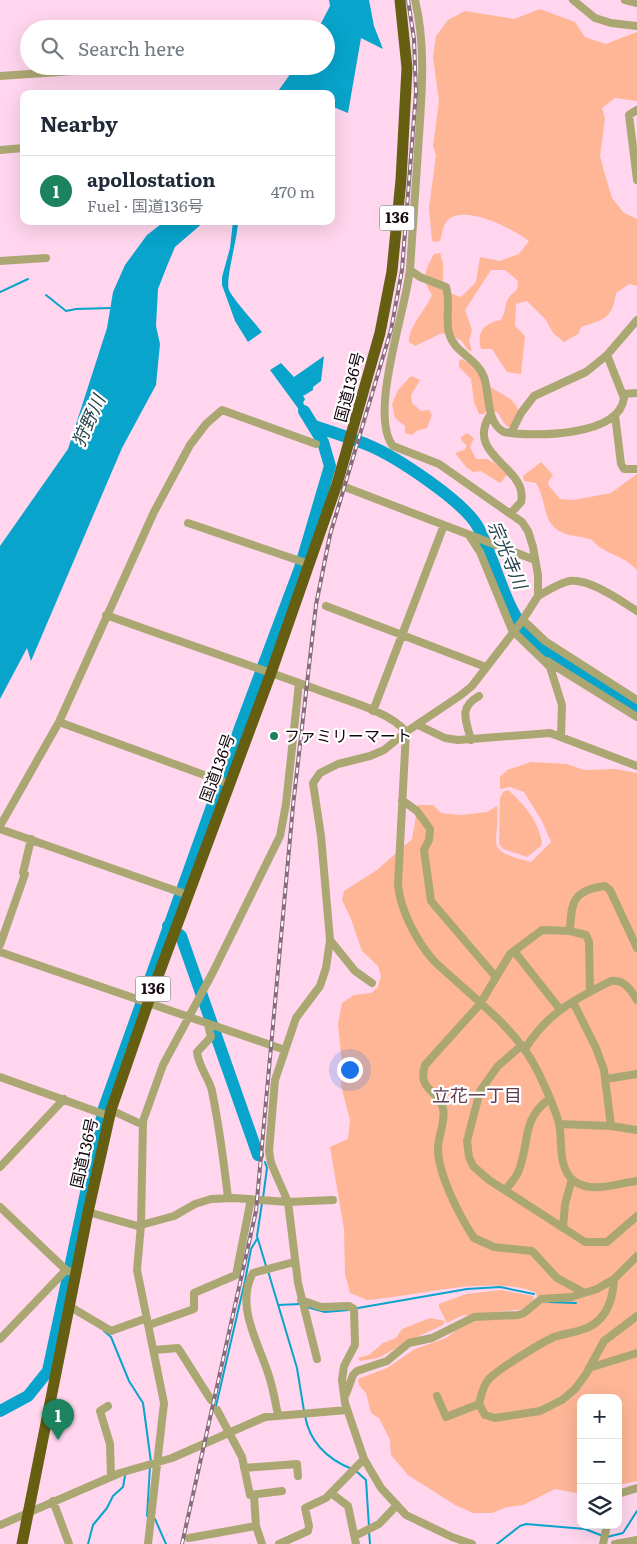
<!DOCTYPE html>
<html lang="en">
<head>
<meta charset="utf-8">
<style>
	body { margin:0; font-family:Literata,"Noto Sans JP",serif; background:#f2f2f3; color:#1f2937 }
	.controls { position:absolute; right:15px; bottom:15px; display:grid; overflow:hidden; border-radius:10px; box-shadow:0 5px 20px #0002 }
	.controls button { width:45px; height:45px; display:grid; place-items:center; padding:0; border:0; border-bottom:1px solid #e0e1e3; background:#fff; color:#1f2937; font:25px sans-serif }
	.you { position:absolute; left:349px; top:1069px; width:18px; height:18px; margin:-12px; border:4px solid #fff; border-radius:50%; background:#1a73e8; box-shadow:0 0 0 8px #1a73e833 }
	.badge { display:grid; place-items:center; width:32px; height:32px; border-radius:50%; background:#1c835e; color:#fff; font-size:16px; font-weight:700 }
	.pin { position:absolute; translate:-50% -41px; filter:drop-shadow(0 1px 2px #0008) }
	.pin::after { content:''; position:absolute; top:26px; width:18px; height:15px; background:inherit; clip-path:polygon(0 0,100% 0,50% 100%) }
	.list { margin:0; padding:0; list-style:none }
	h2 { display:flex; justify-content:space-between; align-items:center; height:65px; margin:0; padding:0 20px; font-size:21px }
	h2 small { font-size:16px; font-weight:400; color:#747a83 }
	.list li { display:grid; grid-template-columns:32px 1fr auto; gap:15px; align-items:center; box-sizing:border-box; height:70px; padding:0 20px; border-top:1px solid #e0e1e3 }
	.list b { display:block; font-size:19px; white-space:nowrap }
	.list p { margin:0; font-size:16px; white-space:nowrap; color:#747a83 }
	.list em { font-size:16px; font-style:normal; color:#747a83 }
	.icon { flex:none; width:28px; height:28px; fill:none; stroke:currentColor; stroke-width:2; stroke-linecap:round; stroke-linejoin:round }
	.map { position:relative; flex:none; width:637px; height:1544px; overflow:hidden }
	.search { position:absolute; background:#fff; box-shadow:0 5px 20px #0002; left:20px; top:20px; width:315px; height:55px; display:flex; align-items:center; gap:12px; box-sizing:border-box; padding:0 18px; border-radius:28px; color:#747a83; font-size:19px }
	.panel { position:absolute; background:#fff; box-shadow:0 5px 20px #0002; left:20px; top:90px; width:315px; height:135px; border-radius:10px }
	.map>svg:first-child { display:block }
</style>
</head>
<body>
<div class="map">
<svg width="637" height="1544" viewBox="0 0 637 1544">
	<rect width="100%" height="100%" fill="#ffd6ed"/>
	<path fill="#feb697" d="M540,9L575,22L585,37L606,44L637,32V101L615,98L602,108L605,118L600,156L606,178L612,198L624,213L637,219V286L629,284L616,293C612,319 605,319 581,327L578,334L564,342L553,333L546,320L527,301L516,304L515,326L525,336L521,374L507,372L492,349H481C476,332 484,323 501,320C509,306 501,301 517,290L518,281L505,270H491L465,310L472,330L469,341L472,351L468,350L461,340L442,333L415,346L409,342C408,327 426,310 432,295C421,278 425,271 434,254L440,253L443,264V291L461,297L476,282L480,257L500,261L519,254L529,241C514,229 458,200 445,224C442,229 442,237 439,242L432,241L429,208L436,155L433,146L439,101L433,57L436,36L448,20L465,11L514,19Z
		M462,359L477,368C486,395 512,391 518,410L511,426L508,427C497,418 504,411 487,410L484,414H479L474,402L471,379L459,367V361Z
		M411,376L420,380L411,395L412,403L421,411L429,410L432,415L427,428L416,431L412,435L405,433V426L395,418L392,404L398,390Z
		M467,433L474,438L470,447L476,459H487L505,469L507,475L500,483L481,471L473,472L466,467L455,453L464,450L467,446L461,440V437Z
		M541,462L553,475L548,482L549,486L560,499L574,500L611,493L637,474V570C626,558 614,556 601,548C596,545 594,540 589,539C577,535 563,537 553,526C543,516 545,496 536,483L524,481L523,476Z
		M531,762L567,764L584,770L615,769L637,773V1481L618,1485V1398H581V1494L555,1489L523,1505L507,1507L492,1513H473L455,1505L408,1475L391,1455L390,1440L379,1418L371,1413L366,1393L359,1385L358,1379L387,1368L415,1349L446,1338L467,1322L531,1310L538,1298L535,1292C488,1275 417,1296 367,1300L350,1293L345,1274L344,1229L330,1147L348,1139L350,1120L341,1085L342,1063L338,1024L342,1003L354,995L371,993L378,987L381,976L378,966L362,951L351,919L342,900L344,891L377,870L412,839L418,805H433L441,813L461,815L487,812L497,806C500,849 482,849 531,862L551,842L542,821L524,792L510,787L500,789V777L507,770Z
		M508,790C523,803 541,824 542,845L527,857L503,849L499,844L500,798L503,792Z
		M501,1290L533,1296L534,1299L524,1309L461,1316L447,1323L439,1307V1304L466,1294Z
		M430,1318L445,1321L443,1325L421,1335L378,1358L360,1361L358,1358L369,1355L383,1343L396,1338L402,1329Z"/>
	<path fill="#08a4cc" d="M329,0H369L374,26L383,49L361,38L348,113L331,106V94H276L296,66H326V29H318L330,6Z
		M165,221H205L175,247L167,266L158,289L156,326L160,344L156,385L122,448L31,661L27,648L0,699V546L68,449L107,328L113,292L125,265L147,235Z
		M233,221H238C238,238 225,279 229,290C232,298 255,323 262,332L248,342L235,321L222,285V277L230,248Z
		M324,356L321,381L313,387V390L303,396L305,399L303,403L315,424L311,426L270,370L281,363L294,377Z"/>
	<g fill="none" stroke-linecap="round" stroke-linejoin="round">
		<path stroke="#08a4cc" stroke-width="2" d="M0,292L28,279
			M46,295L66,311L76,309L112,308
			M263,1198L267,1168L265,1162
			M262,1203L257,1236L266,1266
			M268,1271L297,1368L304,1411
			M549,1302L576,1303
			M278,1305L300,1304
			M307,1307L325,1312L349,1310
			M358,1308L467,1289L500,1287L534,1294
			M104,1331L111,1337L129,1381L143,1403L151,1462
			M216,1406L245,1281L251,1249L257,1239
			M305,1416C310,1443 327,1459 352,1469
			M356,1471L366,1480L369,1527
			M147,1516L150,1466
			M155,1519L166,1544
			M369,1531L370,1544
			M607,1537L623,1533L637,1511
			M88,1544L93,1525L107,1508L113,1496L123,1487L125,1476
			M497,1544L520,1526L526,1524L585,1529L603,1536"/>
		<path stroke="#08a4cc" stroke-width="12" d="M314,426C332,432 351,438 368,445C395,456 467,503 479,529C499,569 504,611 536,644L637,709
			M168,926L181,936L258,1155
			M0,1411L28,1396L48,1371L104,1108L240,728L300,568L330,466L323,442L304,411"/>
		<path stroke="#aba773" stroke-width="8" d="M573,0L595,18L611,23L637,26
			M625,0L637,3
			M0,76L147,66
			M637,110L629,115L637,180
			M0,150L24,148
			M0,261L46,258
			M410,270L420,277L446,287C451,302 445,319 449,333C454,353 477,358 484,377C490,395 486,423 504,432C533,437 619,437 624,398L607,355
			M623,394L637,393
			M490,415C464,456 529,467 521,502L511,513
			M615,415L621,464L624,469H637
			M511,433L521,413L534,396L586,372L607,355L637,320
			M337,484L535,560
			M188,523L309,564
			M469,535L480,552L512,630L550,667L562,705L561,736
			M538,596C547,591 556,585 566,582C585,575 621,601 637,611
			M326,606L486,667
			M106,615C178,641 250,665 321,691C345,700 391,712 406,732L398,884C400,910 416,940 433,960C467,993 516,1027 537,1070C545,1086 554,1106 559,1123C563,1141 557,1168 574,1181C592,1194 617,1183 637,1181
			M523,620L545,641L637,700
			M547,661L637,717
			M373,711L444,525
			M59,722L229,784
			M418,725L445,738L458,740L550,733L637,766
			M471,740C466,720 458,708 479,696
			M402,800L417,811L430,829L429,840L424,850L431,901L495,976
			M0,826L59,722L154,512L190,445L206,424L222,410L316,444
			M0,829L188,895
			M570,931C571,902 573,890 605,886L610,890L637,948
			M330,940L355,971L372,983
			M0,945L25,874L23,873L31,839
			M514,951L559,1008
			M0,952L285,1050
			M573,1002L596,1048L604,1070L611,1126
			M208,1024L211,1037L197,1052C199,1068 209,1078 212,1091C219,1126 224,1163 228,1198
			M522,1045L498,1066L480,1091L467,1141L469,1157L473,1166L489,1180L585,1242H607L637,1216
			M525,1049C547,1013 575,999 611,981C624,979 631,990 637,1000
			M0,1077L109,1116
			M606,1079L637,1074
			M111,1110L143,1125
			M559,1124L611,1126L637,1130
			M0,1167L64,1099
			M505,1190C511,1183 518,1176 520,1167C530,1138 522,1120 549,1099
			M0,1207L66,1270L75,1273
			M88,1212L141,1227
			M141,1225L174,1216L195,1204L211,1199L234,1198L288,1202L333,1200
			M563,1228L565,1204L572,1179
			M583,1292L557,1278L532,1251L494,1247L474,1238C460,1217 438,1174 438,1149C438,1136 446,1121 443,1108C438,1089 417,1091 425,1065L480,1004L510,954L542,930L570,931L586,935L589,942L590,992
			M301,1300L321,1307L349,1306L354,1309L355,1345L344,1366L342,1380L345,1403L364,1459L381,1488L406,1515L452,1537L472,1544
			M69,1306L111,1331L147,1318
			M149,1325L194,1309V1293L236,1275L251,1199
			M0,1339L66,1270
			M154,1350L178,1348L211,1400
			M317,1359L298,1283L288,1202L271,1163L269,1151L275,1080L296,1018L320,986L326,968L330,940L321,836L313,783L320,773L338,764L370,756L384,750L406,732L461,695L472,686L522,621L538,596V575L533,547L528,531L522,522L439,464L393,446C368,414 406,310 410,269C413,230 415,190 418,151C421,102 427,48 415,0
			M589,1368L637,1353
			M346,1394L353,1375L357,1371L387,1361L409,1343L432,1338L474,1317L518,1315L524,1313L541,1299L571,1297L597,1289L614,1279L637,1256
			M437,1396L446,1417L479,1404C481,1396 483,1385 489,1379C498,1369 541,1343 554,1337C563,1334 572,1333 581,1330C605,1323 613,1302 614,1279
			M479,1404L485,1415L495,1418L540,1411L562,1400L575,1389L586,1374L604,1341L637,1316
			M108,1406L100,1411L110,1444L111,1476
			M217,1410L242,1457L250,1495L282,1491
			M278,1415C275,1401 273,1387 268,1373C258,1342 235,1305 253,1273L294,1262
			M244,1468L297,1464L298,1476
			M331,1493L348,1506L356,1544
			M618,1494L637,1488
			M254,1496L256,1526L262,1544
			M53,1501L69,1544
			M0,1525L120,1473L172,1458L265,1417L347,1410
			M355,1536L379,1524L397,1505
			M189,1538L256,1526
			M148,1544L164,1403L137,1270L141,1225L143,1121L163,1065L213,972L280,836L286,804L299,683
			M279,1544L308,1531L309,1526L305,1508L326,1498L364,1459
			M603,1544L607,1525
			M615,1544L637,1540"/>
		<path stroke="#665e11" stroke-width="11" d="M22,1544L88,1212L111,1110L148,1003L271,673L337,484L380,333L392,271L401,180L407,68L400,0"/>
		<g stroke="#886c7c" stroke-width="4">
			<path id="rail" d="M182,1544L256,1211L293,806L316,605L330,535L391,330L402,270L416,93L414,39L408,0"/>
		</g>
		<use href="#rail" stroke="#fff" stroke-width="2" stroke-dasharray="5.5" stroke-linecap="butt"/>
	</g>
	<circle fill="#1c835e" stroke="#fff" stroke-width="2" cx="274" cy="736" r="5"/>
	<g text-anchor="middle" stroke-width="4.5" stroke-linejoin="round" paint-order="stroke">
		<g fill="#fff" stroke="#5b5157" stroke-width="1">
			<rect x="379.5" y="205.5" width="35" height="25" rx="4"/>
			<rect x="135.5" y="976.5" width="35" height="25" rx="4"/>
		</g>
		<g font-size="15" font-weight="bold" fill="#15060f">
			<text x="397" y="223">136</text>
			<text x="153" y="994">136</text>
		</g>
		<g font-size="16" fill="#15060f" stroke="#fff">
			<text transform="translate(349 387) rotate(-75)" y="6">国道136号</text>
			<text transform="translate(217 768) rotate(-70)" y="6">国道136号</text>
			<text transform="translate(84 1153) rotate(-77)" y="6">国道136号</text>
		</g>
		<g font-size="16" fill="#15060f" stroke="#fff" text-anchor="start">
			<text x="284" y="742">ファミリーマート</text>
		</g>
		<g font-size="18" font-style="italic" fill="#29444e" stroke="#fff">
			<text transform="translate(89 421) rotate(-66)" y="6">狩野川</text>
			<text transform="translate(507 555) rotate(67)" y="6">宗光寺川</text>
		</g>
		<g font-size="18" fill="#613951" stroke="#fff">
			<text x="477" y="1102">立花一丁目</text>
		</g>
	</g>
</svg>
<div class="controls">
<button>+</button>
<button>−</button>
<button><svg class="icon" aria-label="layers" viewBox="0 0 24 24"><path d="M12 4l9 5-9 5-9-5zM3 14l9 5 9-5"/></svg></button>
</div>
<div class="you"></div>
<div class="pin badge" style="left:58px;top:1440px">1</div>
<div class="search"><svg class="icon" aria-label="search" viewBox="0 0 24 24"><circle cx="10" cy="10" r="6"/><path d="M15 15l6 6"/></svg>Search here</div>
<section class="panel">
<h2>Nearby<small></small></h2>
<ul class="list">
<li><span class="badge">1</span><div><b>apollostation</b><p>Fuel · 国道136号</p></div><em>470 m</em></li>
</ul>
</section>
</div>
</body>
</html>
